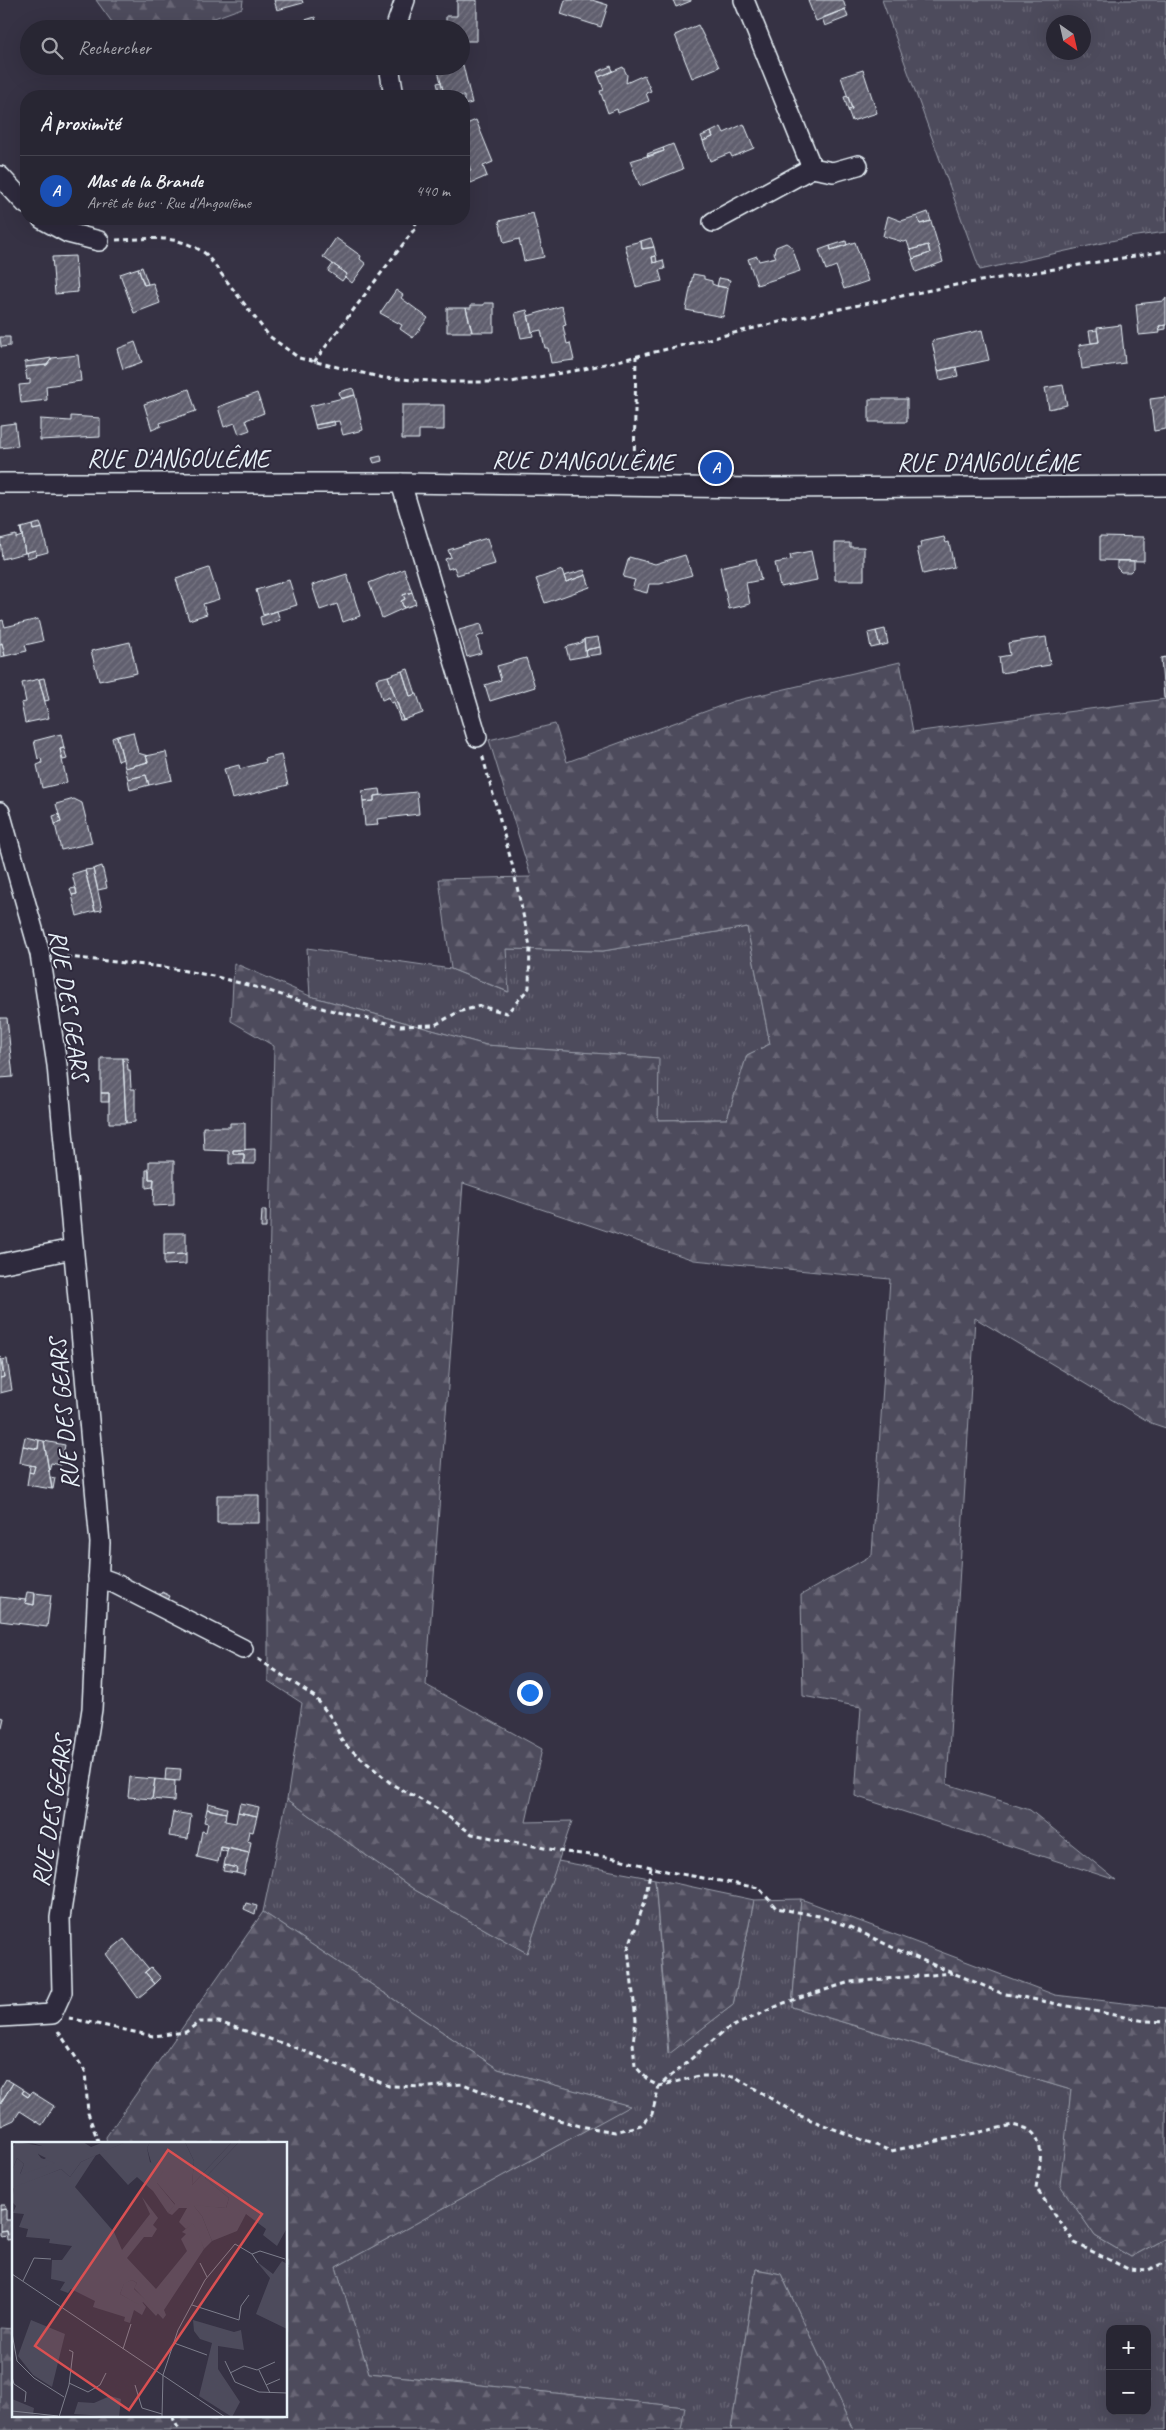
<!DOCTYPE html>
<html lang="fr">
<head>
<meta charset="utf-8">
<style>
	body { margin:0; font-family:Caveat,sans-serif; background:#34323f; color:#f1f3f6 }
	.controls { position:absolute; right:15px; bottom:15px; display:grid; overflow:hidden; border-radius:10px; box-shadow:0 5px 20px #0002 }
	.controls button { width:45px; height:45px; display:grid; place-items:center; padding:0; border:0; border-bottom:1px solid #44434e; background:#282633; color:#f1f3f6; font:25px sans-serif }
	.compass { position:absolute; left:1046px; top:15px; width:45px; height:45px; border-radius:50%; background:#282633; box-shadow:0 5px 20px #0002; rotate:146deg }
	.you { position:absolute; left:529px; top:1692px; width:18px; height:18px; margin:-12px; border:4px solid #fff; border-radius:50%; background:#1a73e8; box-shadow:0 0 0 8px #1a73e833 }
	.badge { display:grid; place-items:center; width:32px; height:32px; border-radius:50%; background:#ff9aa2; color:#fff; font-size:16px; font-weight:700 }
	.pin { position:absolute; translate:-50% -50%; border:2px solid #fff; box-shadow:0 1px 5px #0006 }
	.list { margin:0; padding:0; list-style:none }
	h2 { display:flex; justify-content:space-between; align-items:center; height:65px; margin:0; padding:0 20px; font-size:21px }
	h2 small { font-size:16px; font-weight:400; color:#a5a5ac }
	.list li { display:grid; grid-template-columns:32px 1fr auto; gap:15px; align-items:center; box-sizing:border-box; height:70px; padding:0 20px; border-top:1px solid #44434e }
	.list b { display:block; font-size:19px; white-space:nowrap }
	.list p { margin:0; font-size:16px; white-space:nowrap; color:#a5a5ac }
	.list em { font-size:16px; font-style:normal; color:#a5a5ac }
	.icon { flex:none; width:28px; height:28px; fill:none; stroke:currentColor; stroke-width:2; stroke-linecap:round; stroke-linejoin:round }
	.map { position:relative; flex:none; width:1166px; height:2430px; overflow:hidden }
	.search { position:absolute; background:#282633; box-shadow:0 5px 20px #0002; left:20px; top:20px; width:450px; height:55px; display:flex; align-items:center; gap:12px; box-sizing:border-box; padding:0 18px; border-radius:28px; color:#a5a5ac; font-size:19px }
	.panel { position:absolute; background:#282633; box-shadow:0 5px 20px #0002; left:20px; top:90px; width:450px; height:135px; border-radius:20px }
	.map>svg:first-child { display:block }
</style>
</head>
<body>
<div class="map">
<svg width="1166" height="2430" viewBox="0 0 1166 2430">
	<defs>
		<pattern id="grass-tufts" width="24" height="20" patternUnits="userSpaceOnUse" patternTransform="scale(1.25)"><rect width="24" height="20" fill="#4d4b5c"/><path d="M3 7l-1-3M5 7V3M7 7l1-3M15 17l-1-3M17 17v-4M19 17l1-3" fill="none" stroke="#676574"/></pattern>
		<pattern id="forest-firs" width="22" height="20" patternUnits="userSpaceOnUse" patternTransform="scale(1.25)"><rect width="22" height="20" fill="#4d4b5c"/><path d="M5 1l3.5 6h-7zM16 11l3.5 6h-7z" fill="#676574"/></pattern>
		<pattern id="building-hatch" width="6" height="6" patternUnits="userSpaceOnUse" patternTransform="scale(1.25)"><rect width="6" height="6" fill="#605e6e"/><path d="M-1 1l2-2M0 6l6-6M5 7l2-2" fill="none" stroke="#777683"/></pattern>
	</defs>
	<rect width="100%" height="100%" fill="#363244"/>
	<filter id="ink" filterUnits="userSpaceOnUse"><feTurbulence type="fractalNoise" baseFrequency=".02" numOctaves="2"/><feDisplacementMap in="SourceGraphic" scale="10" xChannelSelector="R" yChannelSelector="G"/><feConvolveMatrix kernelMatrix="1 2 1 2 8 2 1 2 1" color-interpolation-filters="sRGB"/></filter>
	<g filter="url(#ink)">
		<path fill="url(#grass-tufts)" stroke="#9a9eaa" fill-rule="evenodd" d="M882,0H1166V232L1129,237L980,270ZM1054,22H1084V52H1054Z
			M747,927L770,1044L747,1055L727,1119L658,1120V1058L486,1045L310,996L307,948L451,969L508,992L505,949L603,951Z
			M287,1799L415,1890L527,1953L558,1861L655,1879L668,2054L733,2005L754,1900L801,1899L792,2007L1071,2090L1061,2185L1095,2236L1131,2257L1166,2238V2430H854L781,2274L756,2269L731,2430H681L684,2407L369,2373L336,2267L629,2106L498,2069L263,1912ZM1110,2329H1147V2411H1110Z"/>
		<path fill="url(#forest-firs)" stroke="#9a9eaa" d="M96,0H243L242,8L184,29H117Z
			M900,662L913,732L1166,699V1428L1151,1423L975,1318L947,1784L1030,1810L1116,1880L855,1796L861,1707L803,1696L801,1595L872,1555L890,1279L694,1260L463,1183L426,1685L542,1749L526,1822L572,1821L527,1953L415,1890L287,1799L302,1703L268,1681V1319L274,1046L231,1021L234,963L310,996L486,1045L659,1058L658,1120L727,1119L747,1055L770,1044L747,927L603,951L506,949L509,992L451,969L439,879L531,877L489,740L555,724L567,762L734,701Z
			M655,1879L754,1900L733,2005L669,2054Z
			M801,1899L1055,1995L1166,2008V2238L1131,2257L1095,2236L1060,2185L1071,2090L792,2007Z
			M263,1912L498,2069L630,2106L336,2267L369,2373L685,2407L681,2430H0V2328L14,2329V2416H286V2144H107L106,2137Z
			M756,2269L781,2274L854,2430H731Z"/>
		<path fill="url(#building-hatch)" stroke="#e8f1f8" d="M274,0H302L303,3L277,10Z
			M457,0H477V41H461V29H446V16H457Z
			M565,0H592L608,5L601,27L561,14Z
			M673,0H691V1L676,7Z
			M811,0H843L846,9L816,21L808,1Z
			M845,9L848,17L825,26L822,18Z
			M315,17L317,26L314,27L315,29H287L286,26Z
			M698,25L719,67L692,78L675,35Z
			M463,65L472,103L464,105V96H440L439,91L443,90L438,71Z
			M611,66L613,71L599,77L597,72Z
			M623,67L627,75L626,83L644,75L651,91L646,93L649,101L618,113L617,109L608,113L600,91L604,90L599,77Z
			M863,70L877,113L852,121L848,110L852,109L841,77Z
			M441,82L443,90L439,91L437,83Z
			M848,96L852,109L848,110L844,97Z
			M476,120L493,162L483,166L487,176L471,183L467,172L471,171L464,153V125Z
			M744,124L754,148L732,157L730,153L710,161L703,141L713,137L711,132L721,127L724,133Z
			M711,132L713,137L703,141L701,136Z
			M673,144L683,169L640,186L630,161L664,151L663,148Z
			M663,148L664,151L648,157L647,154Z
			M928,212L931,221L920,224L917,216Z
			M533,213L544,257L524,261L519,239L504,243L499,221Z
			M888,216L901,221L917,216L920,224L931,221L943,262L916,272L912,259L930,253L928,245L910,250L907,241L903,242L883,236Z
			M336,238L361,256L360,259L366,264L352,283L345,277L347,274L323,257Z
			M651,238L654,247L642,249L641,241Z
			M641,241L642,249L654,247L656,256L652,257L653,263L663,260L665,269L659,270L662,281L636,287L625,245Z
			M846,241L847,245L831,250L830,246Z
			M855,242L868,281L844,289L836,266L826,270L819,250L830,246L831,250Z
			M786,243L792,247L800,271L757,285L748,259L757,256L759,261L776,257L774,253L776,247Z
			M928,245L930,253L913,259L910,250Z
			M75,256L78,292L55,294L52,257Z
			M656,256L657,262L653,263L652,257Z
			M333,264L347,274L342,281L328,271Z
			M142,267L148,284L144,285L138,268Z
			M138,268L144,285L153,283L160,303L134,313L120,274Z
			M693,274L704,276V279L712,281V284L717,286L728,288L723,317L686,310Z
			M719,278L730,280L728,288L717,286Z
			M396,290L403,295L401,298L428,318L413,338L400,329L402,325L380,313Z
			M1166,298V325L1159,326L1160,333L1139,335L1136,304L1164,301Z
			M484,303H494V332H472L466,308H471V305H484Z
			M562,306L566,325L563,326L567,344L570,343L574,360L551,363L548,348H545L541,330L532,332L528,316Z
			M447,308H466L472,332H447Z
			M527,310L533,336L521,338L515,313Z
			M1121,325L1125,363L1082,369L1079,345L1099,342L1097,328Z
			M1166,325V329L1160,330L1159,326Z
			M982,330L989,360L938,371L932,341Z
			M1097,330L1099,342L1091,343L1089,331Z
			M0,337H10V346L1,347Z
			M135,342L142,362L123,369L117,349Z
			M78,355L81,381L46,386L47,400L21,403L19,385L30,384V379L27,380L25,367L47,365L52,358Z
			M52,358L47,365L25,367V362Z
			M956,367L958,376L940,380L938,371Z
			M1063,385L1067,405L1049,409L1045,388Z
			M353,388L355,395L341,399L339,392Z
			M189,389L196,411L160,423L161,426L152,430L144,404Z
			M257,393L264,413L246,420L250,430L239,434L235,423L224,427L218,407Z
			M355,395L363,430L343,435L339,421L315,425L310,406Z
			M1166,397V429L1154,431L1150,399Z
			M869,399H907V422H869Z
			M402,405H444V430H419V439H402Z
			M71,416L100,418V437L40,440V419L71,421Z
			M334,421L335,425L316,429L315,425Z
			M15,423L18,446L0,448V425Z
			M381,456L382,461L374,463L372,458Z
			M40,523L42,528L33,530L32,525Z
			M32,525L33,530L42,528L48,552L37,555L35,550L25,553L21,528Z
			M20,528H21L25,553L2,559L0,539L16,535V538L22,536Z
			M1100,536L1144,537V561L1100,560Z
			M944,537L946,543L949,542L954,567L923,574L917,548H921L920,542Z
			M487,538L495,564L457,575L454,567L448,569L445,559L451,557L448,550Z
			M835,543H850V547H864V580H835Z
			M35,550L37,555L28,558L26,553Z
			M811,551L817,580L780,587L775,563L791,560L790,555Z
			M685,555L692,575L660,584H649L647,593L632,589L635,580L623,577L629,557L655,564Z
			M756,559L761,580L746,583L750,604L729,609L720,567Z
			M1117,561H1134V568L1130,572H1121L1117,568Z
			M209,568L219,599L203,604L207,614L189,620L176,579Z
			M404,569L412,592L403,595L405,599L401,601L404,608L382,618L369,583Z
			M562,570L566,582L586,575L590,587L545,603L536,579Z
			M584,570L586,575L566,582L564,576Z
			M347,574L360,616L343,622L337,604L320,610L312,585Z
			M289,580L297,605L263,615L256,590Z
			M412,592L416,604L404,608L401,601L405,599L403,595Z
			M277,611L280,620L262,626L260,617Z
			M38,619L43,641L25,645L27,651L5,656L2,643L0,644V621L3,620L5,627Z
			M481,624L484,634L477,637L481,653L467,657L459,630Z
			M885,629L888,644L880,646L876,631Z
			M876,631L880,646L871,648L868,633Z
			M598,637L600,647L585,650L584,639Z
			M1046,637L1050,665L1001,673L999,657L1010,655L1008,643Z
			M584,639L586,656L569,659L566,647L581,643Z
			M130,642L137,673L99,681L91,651Z
			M2,643L5,656L0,657V644Z
			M600,647L601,654L586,656L585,650Z
			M1166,657V698H1164L1161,658Z
			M526,658L535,687L490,701L485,685L501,680L497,666Z
			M408,669L416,694L410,696L402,671Z
			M402,671L410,696L417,694L423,713L403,720L388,676Z
			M388,676L403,720H400L394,702L391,703L389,697L382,700L376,679Z
			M44,678L49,700L45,701L39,679Z
			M39,679L49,718L25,723L21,703L26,702L22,683Z
			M133,732L138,753L148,756H146L148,762L125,768L117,736Z
			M61,734L64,748L60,749L62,760L67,782L42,788L37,765L42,763L41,758L38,759L34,741Z
			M117,736L123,759L118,761L112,738Z
			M64,748L67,759L63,760L60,749Z
			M166,752L172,780L149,785L146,775L128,779L125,768L148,762L146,756Z
			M281,755L288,785L232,799L224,769L239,765L240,769L266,762L265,759Z
			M146,775L149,785L130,790L128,779Z
			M380,789L381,795L374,796V801L363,802L362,791Z
			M417,792L419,814L377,819L378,825L365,826L363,802L374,801V796Z
			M74,799L82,803L92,843L61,850L55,824L61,822L56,804Z
			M59,814L61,822L55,824L53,816Z
			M102,866L107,888L98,890L93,869Z
			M93,869L102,910L95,911L85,870Z
			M85,870L95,911L77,916L72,895L77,894L72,874Z
			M76,888L77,894L72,895L70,889Z
			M0,1018H7L13,1077L0,1078Z
			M101,1058H123L126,1123H109V1093H101Z
			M123,1058H127L128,1070H130L131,1089H135V1122L126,1123Z
			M101,1093H109V1102H101Z
			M230,1123H245V1150H233V1154H244V1164H229V1151L204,1150L203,1127H230Z
			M255,1149V1164H244V1154H233V1150Z
			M149,1161H174V1205L153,1206L154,1179H149Z
			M146,1170H149V1179H154L153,1187L146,1188Z
			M262,1210H266V1228H261Z
			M164,1233H186V1254L164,1255Z
			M186,1254V1264L164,1265V1255Z
			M0,1357L4,1377L0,1378Z
			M7,1359L12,1390L0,1393V1378L4,1377L2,1360Z
			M25,1437L39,1440L38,1449L23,1446Z
			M39,1440L44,1441L52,1489L27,1485L29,1472L33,1473L35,1466L20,1463L23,1446L38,1449Z
			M44,1441L65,1445L61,1465L51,1463L49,1472Z
			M30,1465L35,1466L33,1473L29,1472Z
			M50,1477L55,1478L53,1489H52Z
			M217,1495H259V1523H217Z
			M27,1592L35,1593L34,1605L25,1603Z
			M162,1592L170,1596L167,1602L159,1597Z
			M35,1593L51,1595L47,1627L0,1621V1597L26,1600L25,1603L34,1605Z
			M0,1717L4,1718L2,1727H0Z
			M166,1768L181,1769L180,1781L165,1780Z
			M130,1777L155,1779L152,1799L128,1797Z
			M155,1779L175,1781L174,1801L152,1799Z
			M208,1803L227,1808L226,1813L207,1809Z
			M240,1803L259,1807L257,1816L238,1812Z
			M207,1809L226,1813L225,1821L236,1823L238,1812L257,1816L253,1832L249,1831L247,1841L251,1842L249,1853L221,1847L218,1862L197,1857L202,1831L206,1832L208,1823L204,1822Z
			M173,1812L191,1815L188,1839L169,1836Z
			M221,1847L228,1848L227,1852L221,1850Z
			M228,1848L249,1853L244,1875L236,1873L237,1868L224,1865Z
			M224,1865L237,1868L236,1873L223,1871Z
			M246,1903L257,1906L255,1914L244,1909Z
			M124,1939L149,1969L145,1972L155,1984L138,1998L106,1954Z
			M151,1967L161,1978L155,1984L145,1972Z
			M6,2079L13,2083L0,2104V2089Z
			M13,2083L24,2090L22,2093L28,2097L32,2092L54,2106L42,2125L20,2111L14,2120L1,2126L0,2104Z
			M24,2090L30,2094L28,2097L22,2093Z
			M0,2205H5L6,2209L0,2210Z
			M6,2209V2220H14V2239L7,2240L6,2230L0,2231V2210Z
			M6,2230L7,2235L0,2236V2231Z"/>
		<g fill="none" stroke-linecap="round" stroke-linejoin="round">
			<g stroke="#e8f1f8" stroke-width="22">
				<path id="minor" d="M744,0L812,168L833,172L858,165
					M395,29L405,0
					M389,66L394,96
					M0,176L26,204
					M42,219L68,233L99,241
					M713,222L812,168
					M0,483H401L754,488L1166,486
					M401,483L477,737
					M0,812L40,954L57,1065L100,1543L92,1709L60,1918L62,1992L52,2014L0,2017
					M0,1264L72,1249
					M98,1577L112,1582L243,1649"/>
			</g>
			<path stroke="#e8f1f8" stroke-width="3" stroke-dasharray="5 4" stroke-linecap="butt" d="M116,240C151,239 176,233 206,254L269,336L299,358L384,378L446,382H511L584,369L792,319L950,286L1166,251
				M314,362L416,227L415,219
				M634,468L636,356
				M57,956L164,967L213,976L263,989L325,1009L400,1026L435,1025L458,1012L480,1006L507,1013L529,988L530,946L512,864L482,754
				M258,1659L315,1697L333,1720L343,1743L393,1785L436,1808L472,1834L565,1852L615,1858L670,1872L759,1888L776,1908L819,1916L850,1927L898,1950L1001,1993L1145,2021L1166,2022
				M651,1867L645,1901L628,1949L636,2020L633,2043L635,2066L649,2081L659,2086L699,2076H734L798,2115L891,2151L1013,2125C1018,2127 1025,2127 1029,2130C1048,2142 1038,2171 1036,2188L1075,2243L1128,2269L1148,2270L1166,2262
				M69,2018L153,2036L186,2032L199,2022H219L302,2050L389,2086L429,2087L463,2084L545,2116L580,2126L615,2132L641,2125L652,2114L659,2086L725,2030L784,2003L850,1982L953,1973
				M58,2031L85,2071L88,2113L99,2144
				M172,2416L179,2430"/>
			<use href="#minor" stroke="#2f2a3d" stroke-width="19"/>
		</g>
	</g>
	<g text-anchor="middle" stroke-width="4" stroke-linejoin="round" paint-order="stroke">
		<g font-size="25" fill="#e8f1f8" stroke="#2f2a3d">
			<text x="178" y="467">RUE D'ANGOULÊME</text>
			<text transform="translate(583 460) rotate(1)" y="9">RUE D'ANGOULÊME</text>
			<text x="988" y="471">RUE D'ANGOULÊME</text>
			<text transform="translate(70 1005) rotate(81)" y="9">RUE DES GEARS</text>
			<text transform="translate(63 1414) rotate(-95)" y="9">RUE DES GEARS</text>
			<text transform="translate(51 1811) rotate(-81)" y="9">RUE DES GEARS</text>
		</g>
	</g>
	<g transform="translate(12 2142)">
		<rect width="275" height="275" fill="#363244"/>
		<path d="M17,0H71L79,5L92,0H114L69,20L58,35L49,27L0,47V29L5,16L12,22L8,32L34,16L26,12L30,4ZM138,0H173L182,19L180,43L220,0H227L193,36L217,56L214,66L182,64L190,74L200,99L192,107L181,82L174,87L167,80L175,66H167L160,73L156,71L163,62L145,41L135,6ZM120,138L125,141L122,147L147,170L144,174L131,160L128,164L108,152L112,141ZM19,178L53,192L40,245L21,233L6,214Z" fill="#4d4b5c"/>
		<path d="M4,0L30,4L31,7L26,12L29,16L43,21L8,33L12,22L5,16L0,29V6ZM114,0H138L135,6L138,20L151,28L145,41L163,63L156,71L141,49L125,35L116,43L87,11ZM173,0H220L180,43L182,19ZM227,0L275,2V86L265,104L251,93L254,87L234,72L225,89L200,99L190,74L181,63L214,66L217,56L193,36ZM84,13L63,45L102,90L110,108L138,72L130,55L146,76L141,83L145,87L140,95H132L115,116L144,147L175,109L169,97L174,92L170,90L181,81L187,93L192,107L152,168L154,173L151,177L122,146L125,141L120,138L112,142L108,152L128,163L130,160L134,165L130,173L122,168L118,181L112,179L113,175L81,165L83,159L59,147L56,151L48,148L53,140L39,137L40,118H50L60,104L37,101L38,97L14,95L16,87L7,85L12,72L1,71L4,64L0,60L2,45L49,27L58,35L69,20ZM244,119L261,132L270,119L275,122V187L244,172L258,136ZM181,178L222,190L229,188L232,208L206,204V227L228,260L220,275L187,254L200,201L188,197L182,189ZM98,254L109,257L107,275L62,272L66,260L82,261ZM0,257L22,266L21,272L32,275H0Z" fill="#4d4b5c"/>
		<path fill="none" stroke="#7d7e8c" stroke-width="1" d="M240,112L248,109L273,117M188,121L195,135M0,132L213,275M11,139L22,116L39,117M180,163L227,178L229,164L237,153M0,191L5,219L22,236L52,255M162,201L195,213M111,207L119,182M213,219L223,240L247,250L275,251M247,228L258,251M218,231L232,224L245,228L263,220M0,235L2,242L14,250L13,260M57,241L76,250L88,243L94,231M123,243L130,266L150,272M254,243L268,237M0,269L46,274M47,275L57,243L61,210L57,208M150,275L151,233L166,188L193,138L223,102L240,112L246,121M240,275H258"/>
		<path fill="#da5052" fill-opacity="0.15" stroke="#da5052" stroke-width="2.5" d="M156,8L250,72L117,268L23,204Z"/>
		<rect width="275" height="275" fill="none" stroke="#e8f1f8" stroke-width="2.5"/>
	</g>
</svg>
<div class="controls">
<button>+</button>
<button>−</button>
</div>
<svg class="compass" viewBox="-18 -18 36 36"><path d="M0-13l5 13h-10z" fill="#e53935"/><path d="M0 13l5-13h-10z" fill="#a5a5ac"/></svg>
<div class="you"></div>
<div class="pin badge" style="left:716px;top:468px;background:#1a4fb4">A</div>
<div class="search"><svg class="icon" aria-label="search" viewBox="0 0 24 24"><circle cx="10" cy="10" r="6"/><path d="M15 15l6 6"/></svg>Rechercher</div>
<section class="panel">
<h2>À proximité<small></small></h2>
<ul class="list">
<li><span class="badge" style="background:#1a4fb4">A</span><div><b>Mas de la Brande</b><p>Arrêt de bus · Rue d'Angoulême</p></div><em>440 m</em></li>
</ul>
</section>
</div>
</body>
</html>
